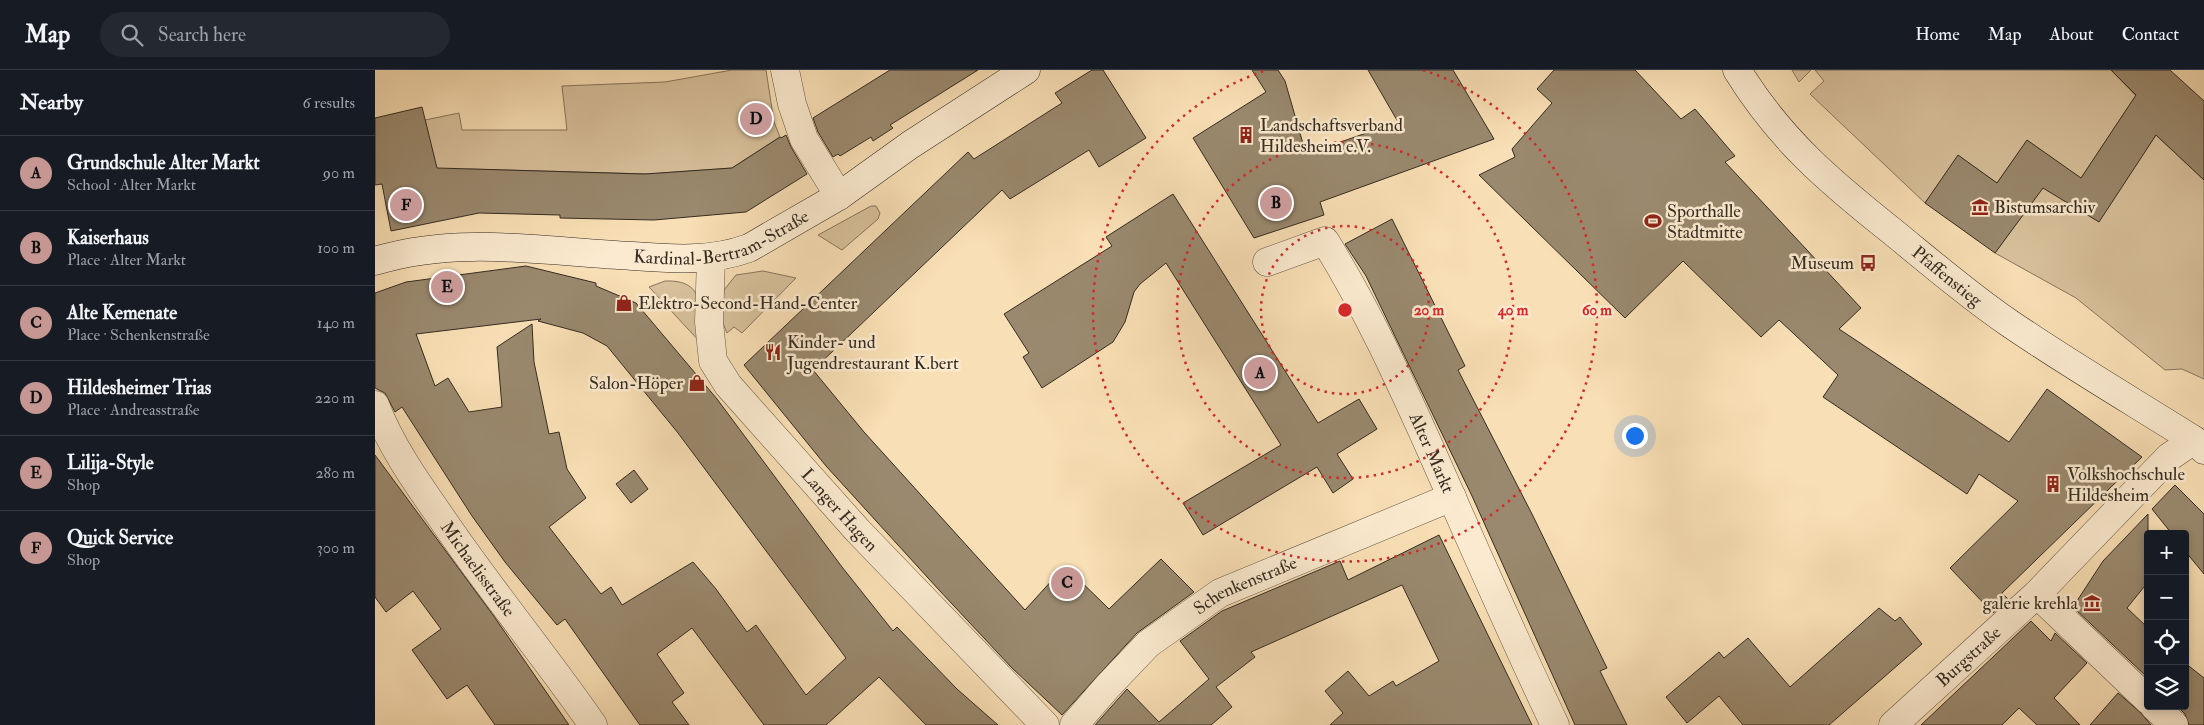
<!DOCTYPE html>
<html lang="en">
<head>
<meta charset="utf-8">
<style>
	body { margin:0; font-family:"IM FELL Double Pica",serif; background:#242831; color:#f1f3f6 }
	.controls { position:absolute; right:15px; bottom:15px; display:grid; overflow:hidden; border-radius:5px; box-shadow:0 2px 8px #0003 }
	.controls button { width:45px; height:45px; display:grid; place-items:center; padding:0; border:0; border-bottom:1px solid #363941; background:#171b24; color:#f1f3f6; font:25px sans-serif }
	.you { position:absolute; left:1259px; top:365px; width:18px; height:18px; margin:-12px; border:4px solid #fff; border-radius:50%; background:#1a73e8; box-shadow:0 0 0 8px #1a73e833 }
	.badge { display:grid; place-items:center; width:32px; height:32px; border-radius:50%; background:#c59692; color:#111; font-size:16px; font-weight:700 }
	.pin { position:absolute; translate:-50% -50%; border:2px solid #fff; box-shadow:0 1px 5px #0006 }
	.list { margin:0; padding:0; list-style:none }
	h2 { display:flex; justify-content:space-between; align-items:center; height:65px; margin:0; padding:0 20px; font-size:21px }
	h2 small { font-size:16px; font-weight:400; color:#9ea1a6 }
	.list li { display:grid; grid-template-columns:32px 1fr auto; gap:15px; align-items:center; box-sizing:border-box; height:75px; padding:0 20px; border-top:1px solid #363941 }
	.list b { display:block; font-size:19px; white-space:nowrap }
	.list p { margin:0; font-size:16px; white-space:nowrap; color:#9ea1a6 }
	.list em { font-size:16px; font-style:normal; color:#9ea1a6 }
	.icon { flex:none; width:28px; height:28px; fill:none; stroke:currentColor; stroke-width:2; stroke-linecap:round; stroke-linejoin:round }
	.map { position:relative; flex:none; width:1829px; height:655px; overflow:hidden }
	header { display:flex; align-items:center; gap:30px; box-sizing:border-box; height:70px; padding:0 25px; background:#171b24; border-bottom:1px solid #363941 }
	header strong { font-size:24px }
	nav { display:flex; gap:28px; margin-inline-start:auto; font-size:18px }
	.search { width:350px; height:45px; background:#242831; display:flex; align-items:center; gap:12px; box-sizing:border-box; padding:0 18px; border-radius:28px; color:#9ea1a6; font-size:19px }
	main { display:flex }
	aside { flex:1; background:#171b24 }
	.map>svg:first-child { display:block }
</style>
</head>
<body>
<header>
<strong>Map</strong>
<div class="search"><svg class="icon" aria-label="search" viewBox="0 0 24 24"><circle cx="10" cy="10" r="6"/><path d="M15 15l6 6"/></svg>Search here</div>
<nav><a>Home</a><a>Map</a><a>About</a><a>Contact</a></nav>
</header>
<main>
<aside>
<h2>Nearby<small>6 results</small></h2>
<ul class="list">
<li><span class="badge">A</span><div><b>Grundschule Alter Markt</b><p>School · Alter Markt</p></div><em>90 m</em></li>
<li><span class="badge">B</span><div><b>Kaiserhaus</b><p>Place · Alter Markt</p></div><em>100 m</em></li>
<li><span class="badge">C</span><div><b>Alte Kemenate</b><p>Place · Schenkenstraße</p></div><em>140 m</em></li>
<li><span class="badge">D</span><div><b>Hildesheimer Trias</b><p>Place · Andreasstraße</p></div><em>220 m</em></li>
<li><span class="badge">E</span><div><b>Lilija-Style</b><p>Shop</p></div><em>280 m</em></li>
<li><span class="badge">F</span><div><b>Quick Service</b><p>Shop</p></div><em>300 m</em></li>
</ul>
</aside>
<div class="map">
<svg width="1829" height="655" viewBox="0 0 1829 655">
	<rect width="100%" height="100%" fill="#f9dfb5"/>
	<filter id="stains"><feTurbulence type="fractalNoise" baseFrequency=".004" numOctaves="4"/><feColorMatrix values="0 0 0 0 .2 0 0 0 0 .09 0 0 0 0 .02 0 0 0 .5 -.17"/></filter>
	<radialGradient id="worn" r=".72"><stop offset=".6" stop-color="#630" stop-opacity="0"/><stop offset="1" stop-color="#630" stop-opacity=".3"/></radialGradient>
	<path fill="#d8c19c" stroke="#86765f" d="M357,0H391L399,52L405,67L357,98L273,104L94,99L46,109L60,93L50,50L84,43L87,60H192L187,16L290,12Z
		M1417,0H1436L1424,12Z
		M1440,0H1736L1761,26L1691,132L1781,65L1829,110V309L1807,299L1790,300L1701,228L1620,183L1684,93L1652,71L1622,113L1583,86L1550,133L1435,24L1449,11Z
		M496,136H501L505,143L503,149L467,180L443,165Z
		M388,201L421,208L367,263L359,257L352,263L346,248L349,220L361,205Z
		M290,211C332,209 326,242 325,272L274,217Z"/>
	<path fill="#9a896e" stroke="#342c22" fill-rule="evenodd" d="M515,0H603L515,55L518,58L498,71L496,67L465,86L463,84L458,87L443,62L438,48Z
		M717,0H728L771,68L724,97L714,80L635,129L627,120L438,300L489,362L650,540L690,496L734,539L786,489L819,522L762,563L687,645L637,598L564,520L451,396L369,295L593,82L599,89L687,33L680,23Z
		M877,0H903L910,11L931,84L1023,52L993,0H1078L1119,69L945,132L949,145L879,168L818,68L891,22Z
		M1179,0H1260L1306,49L1320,39L1360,86L1350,92L1486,238L1464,259L1634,372L1672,319L1767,387L1627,523L1633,529L1618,543L1575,498L1643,431L1604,404L1592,424L1448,327L1463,305L1404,250L1386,267L1308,191L1250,248L1104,105L1140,87L1137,79L1177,33L1162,19Z
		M1736,0H1795L1829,31V110L1781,65L1724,152L1668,118L1620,183L1550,133L1583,85L1622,113L1652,70L1706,108L1761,25Z
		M47,37L62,98L270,104L357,98L405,67L406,68L411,65L416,77L432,104L371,142L279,150L185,148V145L104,143L16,161L7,114L0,115V48Z
		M798,124L943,353L984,329L1002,359L962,384L978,409L958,423L942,397L828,465L808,433L906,375L791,193L765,214L759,222L750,252L738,272L667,318L648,287L654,283L629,244L737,176L731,167Z
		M1017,149L1090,296L1083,300L1158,446L1232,598L1225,601L1252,655H1200L1097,426L991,206L970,174Z
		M151,196L221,213V216L261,233L342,329L467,497L518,561L522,557L582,619L623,655H551L504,607L451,655H389L317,558L282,584L309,623L297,632L314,655H265L190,549L182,555L130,492L97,446L27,337L20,342L10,323L0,318V223L31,212ZM166,249L163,251L208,263L232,276L303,363L471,588L431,625L381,555L372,562L341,519L318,492L247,535L236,517L226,524L174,457L211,428L192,399L184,362L174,364L159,292L157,254L122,277L127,337L94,342L73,308L60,316L41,264Z
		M0,385L118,545L194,655H120L92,615L72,629L37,580L66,559L38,521L11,542L0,527Z
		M259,400L273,419L256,433L241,414Z
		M1800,415L1829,444V504L1810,481V464H1797L1777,439Z
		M1773,444V512L1752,538L1773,558V608L1698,537L1728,491Z
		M1064,465L1157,655H955L968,643L950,621L973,601L994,626L1018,611L1021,616L1064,591L1027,515L876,582L880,587L841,617L857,637L836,655H720L752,619L784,652L834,609L805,571L847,541L965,491L973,510Z
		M1504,538L1520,551L1525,547L1547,574L1454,655H1368L1344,626L1312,653L1291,627L1344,582L1349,588L1373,568L1415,617Z
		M1656,551L1676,571L1680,563L1712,593L1679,628L1705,655H1662L1644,638L1627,655H1546Z
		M1810,593L1829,608V655H1814L1810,644L1802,636H1810Z
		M1743,623L1766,643L1776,655H1715Z"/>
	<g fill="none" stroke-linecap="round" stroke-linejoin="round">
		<g stroke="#655947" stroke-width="29">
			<g id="street">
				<path d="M410,0L417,34L429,69L464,126"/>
				<path id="s1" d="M336,188L334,252L338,291L353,315L483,461L670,655"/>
				<path id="s2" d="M892,192L950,171C991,237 1023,307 1055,378C1096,471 1136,563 1180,655"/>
				<path id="s3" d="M0,335C15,374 39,409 63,443C112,516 168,583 218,655"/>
				<path d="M1662,524L1773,630"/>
				<path d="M1779,636L1799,655"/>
				<path id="s4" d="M699,655L733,616L773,574L845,523L1077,427"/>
				<path id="s5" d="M1518,655L1662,524L1794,387L1819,370"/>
			</g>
		</g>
		<g stroke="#342c22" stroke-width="29">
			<g id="secondary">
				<path id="s6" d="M1362,0C1405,70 1455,112 1518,162C1556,193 1593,225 1634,253C1694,294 1757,331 1819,370L1829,380"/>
				<path id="s7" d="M0,191C83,165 173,182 257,186C297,189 336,192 374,178L464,126L535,75L651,0"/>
			</g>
		</g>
		<use href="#street" stroke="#fbeacf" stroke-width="28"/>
		<use href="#secondary" stroke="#fbeacf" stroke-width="28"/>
	</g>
	<g fill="none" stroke="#d62828" stroke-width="2.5" stroke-dasharray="2.5 5">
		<circle cx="970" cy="240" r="84"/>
		<circle cx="970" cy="240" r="168"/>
		<path d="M1048 0A252 252 0 1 1 892 0"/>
	</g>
	<defs>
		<g id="building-bare" transform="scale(1.35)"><path d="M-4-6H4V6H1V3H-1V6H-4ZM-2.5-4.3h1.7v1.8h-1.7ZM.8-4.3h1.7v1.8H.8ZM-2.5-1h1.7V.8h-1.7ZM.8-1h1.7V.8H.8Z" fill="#8f2418" stroke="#fbeacf" stroke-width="2.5" paint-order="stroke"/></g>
		<g id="museum-bare" transform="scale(1.35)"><path d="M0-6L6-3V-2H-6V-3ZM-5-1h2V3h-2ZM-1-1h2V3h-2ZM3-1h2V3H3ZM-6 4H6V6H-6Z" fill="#8f2418" stroke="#fbeacf" stroke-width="2.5" paint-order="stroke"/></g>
		<g id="stadium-bare" transform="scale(1.35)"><path d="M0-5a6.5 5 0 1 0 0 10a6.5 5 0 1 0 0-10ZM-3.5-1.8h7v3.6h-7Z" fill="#8f2418" stroke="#fbeacf" stroke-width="2.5" paint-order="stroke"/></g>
		<g id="bus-bare" transform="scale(1.35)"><path d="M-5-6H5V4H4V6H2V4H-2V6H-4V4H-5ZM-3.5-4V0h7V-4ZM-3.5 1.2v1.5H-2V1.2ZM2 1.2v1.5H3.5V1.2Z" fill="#8f2418" stroke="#fbeacf" stroke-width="2.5" paint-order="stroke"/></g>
		<g id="shop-bare" transform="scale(1.35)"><path d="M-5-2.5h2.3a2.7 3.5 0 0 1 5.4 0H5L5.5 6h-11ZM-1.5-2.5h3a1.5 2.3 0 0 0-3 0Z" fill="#8f2418" stroke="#fbeacf" stroke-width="2.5" paint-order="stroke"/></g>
		<g id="restaurant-bare" transform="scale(1.35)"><path d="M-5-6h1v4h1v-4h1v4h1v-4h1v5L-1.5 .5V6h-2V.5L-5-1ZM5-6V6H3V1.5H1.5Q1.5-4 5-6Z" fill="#8f2418" stroke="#fbeacf" stroke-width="2.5" paint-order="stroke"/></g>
	</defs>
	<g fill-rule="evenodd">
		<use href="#building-bare" x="871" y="65"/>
		<use href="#museum-bare" x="1605" y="137"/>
		<use href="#stadium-bare" x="1278" y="151"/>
		<use href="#bus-bare" x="1493" y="193"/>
		<use href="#shop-bare" x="249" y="233"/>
		<use href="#restaurant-bare" x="398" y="282"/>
		<use href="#shop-bare" x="322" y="313"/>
		<use href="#building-bare" x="1678" y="414"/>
		<use href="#museum-bare" x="1717" y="533"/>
	</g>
	<g text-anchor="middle" stroke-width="5" stroke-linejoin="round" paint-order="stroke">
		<g font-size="18" fill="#342c22" stroke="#fbeacf" text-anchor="start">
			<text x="885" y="61">Landschaftsverband<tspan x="885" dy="21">Hildesheim e.V.</tspan></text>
			<text x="1619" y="143">Bistumsarchiv</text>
			<text x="1292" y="147">Sporthalle<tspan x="1292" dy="21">Stadtmitte</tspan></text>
			<text x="1479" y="199" text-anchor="end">Museum</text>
			<text x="263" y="239">Elektro-Second-Hand-Center</text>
			<text x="412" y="278">Kinder- und<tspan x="412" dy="21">Jugendrestaurant K.bert</tspan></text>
			<text x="308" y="319" text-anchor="end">Salon-Höper</text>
			<text x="1692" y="410">Volkshochschule<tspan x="1692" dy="21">Hildesheim</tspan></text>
			<text x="1703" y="539" text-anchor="end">galerie krehla</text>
		</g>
		<g font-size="18" fill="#342c22" stroke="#fbeacf">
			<text dy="6" stroke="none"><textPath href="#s7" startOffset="352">Kardinal-Bertram-Straße</textPath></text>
			<text dy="6" stroke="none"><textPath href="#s6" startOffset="296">Pfaffenstieg</textPath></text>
			<text dy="6" stroke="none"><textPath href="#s2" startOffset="299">Alter Markt</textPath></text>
			<text dy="6" stroke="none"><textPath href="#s1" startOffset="299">Langer Hagen</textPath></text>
			<text dy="6" stroke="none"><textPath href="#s3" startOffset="194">Michaelisstraße</textPath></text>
			<text dy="6" stroke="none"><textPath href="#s4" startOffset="224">Schenkenstraße</textPath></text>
			<text dy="6" stroke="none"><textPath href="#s5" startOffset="102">Burgstraße</textPath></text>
		</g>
	</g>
	<circle cx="970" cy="240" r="8" fill="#d62828" stroke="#fbeacf" stroke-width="2.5"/>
	<g font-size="15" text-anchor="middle" font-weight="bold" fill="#d62828" stroke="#fbeacf" stroke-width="5" stroke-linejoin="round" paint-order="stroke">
		<text x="1054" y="245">20 m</text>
		<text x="1138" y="245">40 m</text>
		<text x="1222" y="245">60 m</text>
	</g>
	<rect width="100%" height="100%" filter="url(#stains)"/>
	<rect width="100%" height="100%" fill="url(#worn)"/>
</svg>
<div class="controls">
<button>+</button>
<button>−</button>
<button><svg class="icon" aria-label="locate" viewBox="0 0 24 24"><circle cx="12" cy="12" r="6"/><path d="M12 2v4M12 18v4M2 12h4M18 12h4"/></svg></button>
<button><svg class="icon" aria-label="layers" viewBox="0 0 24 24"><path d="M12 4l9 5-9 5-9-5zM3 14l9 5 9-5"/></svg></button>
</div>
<div class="you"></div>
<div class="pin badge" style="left:885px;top:303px">A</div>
<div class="pin badge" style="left:901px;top:133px">B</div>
<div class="pin badge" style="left:692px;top:513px">C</div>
<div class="pin badge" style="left:381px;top:49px">D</div>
<div class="pin badge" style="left:72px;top:217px">E</div>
<div class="pin badge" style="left:31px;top:135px">F</div>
</div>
</main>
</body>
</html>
